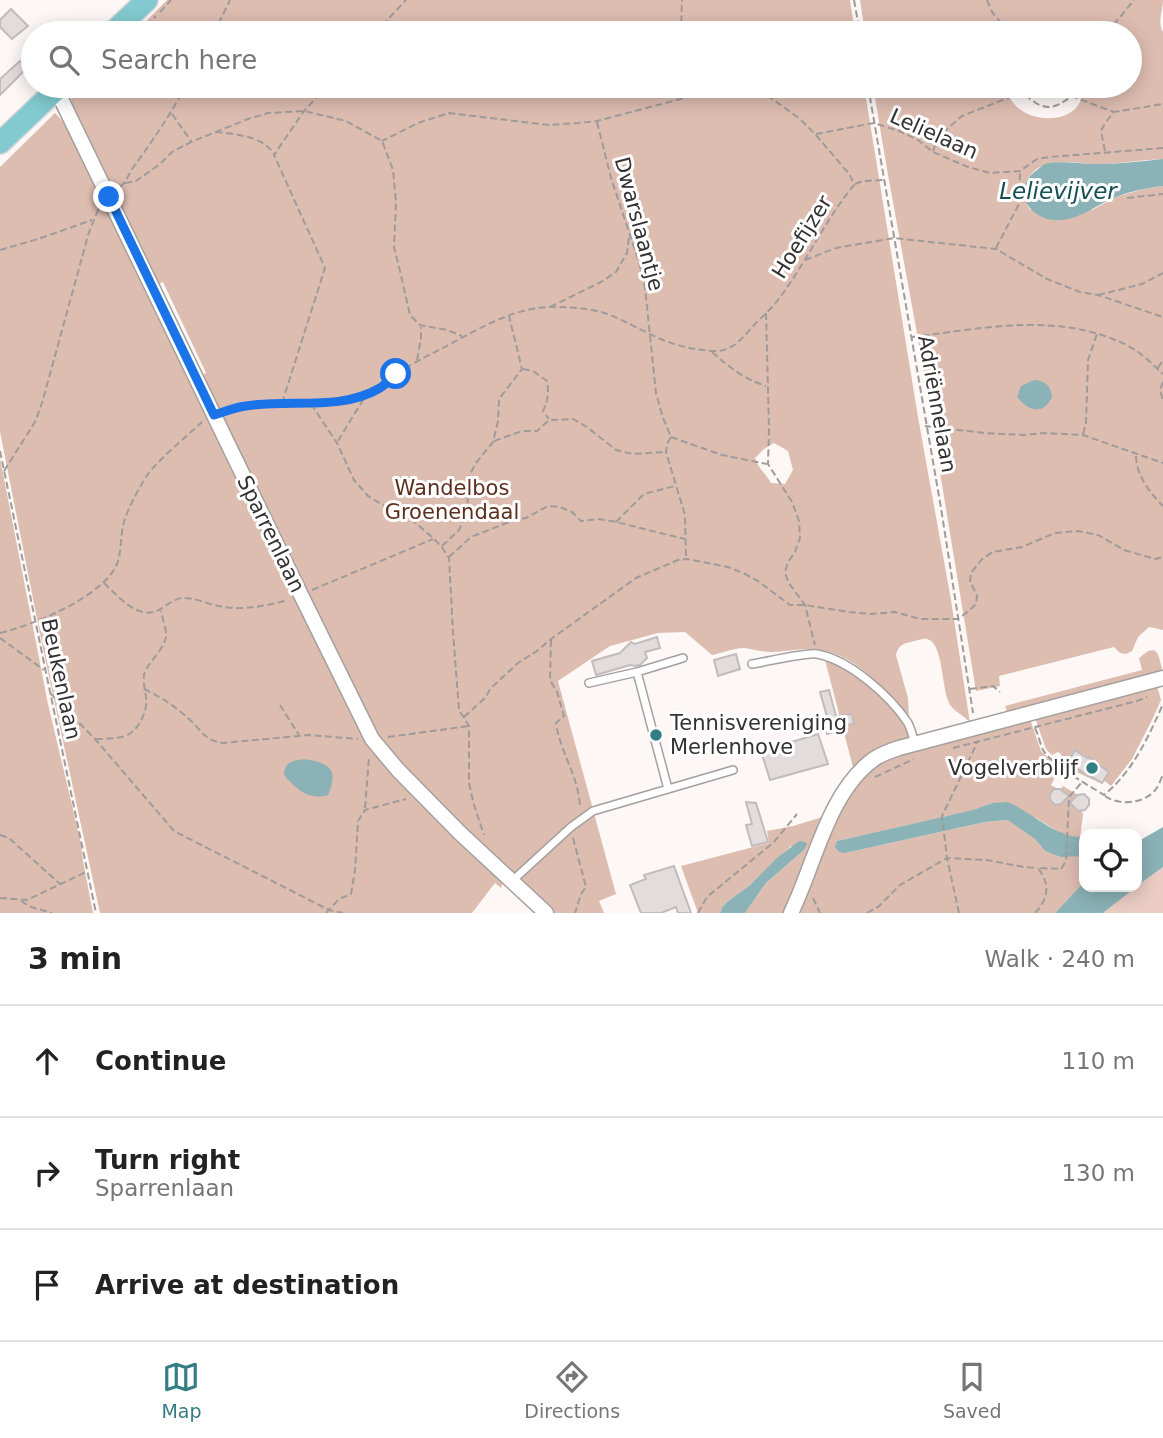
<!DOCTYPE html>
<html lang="en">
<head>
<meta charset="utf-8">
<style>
	body { margin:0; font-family:"DejaVu Sans",sans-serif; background:#f2f2f2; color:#222 }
	.controls { position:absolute; right:21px; bottom:21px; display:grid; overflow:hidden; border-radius:14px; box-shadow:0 4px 18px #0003 }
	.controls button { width:63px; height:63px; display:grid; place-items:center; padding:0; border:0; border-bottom:2px solid #e0e0e0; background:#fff; color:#222; font:35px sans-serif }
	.stop { position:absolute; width:21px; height:21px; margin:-16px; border:5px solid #1a73e8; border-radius:50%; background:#fff }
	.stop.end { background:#1a73e8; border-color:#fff; box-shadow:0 2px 7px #0008 }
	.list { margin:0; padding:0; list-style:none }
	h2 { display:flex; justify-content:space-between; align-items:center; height:91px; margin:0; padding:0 28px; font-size:30px }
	h2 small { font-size:23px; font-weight:400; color:#767676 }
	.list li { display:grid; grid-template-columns:46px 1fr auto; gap:21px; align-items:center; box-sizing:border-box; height:112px; padding:0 28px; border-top:2px solid #e0e0e0 }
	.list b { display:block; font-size:26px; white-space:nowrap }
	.list p { margin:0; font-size:23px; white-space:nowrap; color:#767676 }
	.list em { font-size:23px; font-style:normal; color:#767676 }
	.icon { flex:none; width:38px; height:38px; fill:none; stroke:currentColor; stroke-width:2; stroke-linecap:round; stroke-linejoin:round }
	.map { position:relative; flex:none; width:1163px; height:913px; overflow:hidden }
	.search { position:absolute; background:#fff; box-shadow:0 4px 18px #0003; left:21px; right:21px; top:21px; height:77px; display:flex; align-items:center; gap:18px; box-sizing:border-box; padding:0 24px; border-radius:38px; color:#767676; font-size:26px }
	.sheet { height:427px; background:#fff }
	nav { display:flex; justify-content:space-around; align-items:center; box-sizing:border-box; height:98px; border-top:2px solid #e0e0e0; background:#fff; font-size:19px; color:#767676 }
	nav a { display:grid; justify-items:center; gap:4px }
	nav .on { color:#357d84 }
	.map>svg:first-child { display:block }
</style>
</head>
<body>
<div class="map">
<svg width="1163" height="913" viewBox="0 0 1163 913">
	<rect width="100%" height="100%" fill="#fdf8f6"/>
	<path fill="#eaccc2" d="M1163,867V913H1103L1126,894Z"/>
	<path fill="#debdb1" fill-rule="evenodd" d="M167,0H850L855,33H134Z
		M860,0H1163C1163,11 1157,21 1163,32V159C1143,160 1123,163 1103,164C1078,165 1043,153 1028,179C1022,191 1024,199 1030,210H1092L1116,197L1144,189L1163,186V630L1149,627L1138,637L1132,651L1126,654L1120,653L1114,647L999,676L1000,686L976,691L918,339L888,175L873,86H1007C1008,120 1066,130 1080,102C1082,98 1081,90 1082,86H1130V33H865Z
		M84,86H864L918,417L951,600L970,723C964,715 955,712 950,705C941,690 944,643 927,639C923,638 916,641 911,642C902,644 898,646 896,655L908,698L909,718C883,687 853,650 809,649C796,649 783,652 771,652C762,652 753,649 744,648C734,648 722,653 712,655L685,632L658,633L610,646L558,681L616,894L599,901L604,913H553L497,862L377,740L199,377L206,373L163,282L156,285L74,115L71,98ZM774,443L788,451L793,470L785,484L771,483C766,474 758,468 755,458L764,449Z
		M55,113L65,124L349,711L364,740L389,769L504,880L501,888L495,883L472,913H100L42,644L0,432V167Z
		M0,458L48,704L81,843L83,861L93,913H0Z
		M1154,650L1158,654L1163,672L1008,714L1005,706L1142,670L1139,658L1148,651Z
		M825,660C854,668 902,710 911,740L854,771Z
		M1157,686L1161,700L1152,720L1132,759L1111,786L1102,779L1100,783L1074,771L1076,768L1062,760L1061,754L1058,752L1052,755L1046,749L1035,718Z
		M1030,719L1041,751L1060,768L1051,785L1060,790L1063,786L1078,795L1083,815L1080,838L1064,835L1036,818L992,803L974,810L837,841L836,847L845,853L985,822L1009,820L1035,839L1045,851L1084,856V882L1055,913H796L843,804L850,791L875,765L897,755Z
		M826,816L786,913H745L766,883L804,850L791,846L750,885L727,902L722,907L720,913H698L681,866L769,843L767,831L793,826Z"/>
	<path fill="#8bb2b6" d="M1163,159V186C1147,188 1131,191 1116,197C1098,204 1082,218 1062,220C1031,223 1008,191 1037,170C1040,168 1042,165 1045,164C1055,160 1086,164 1099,164C1120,164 1142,161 1163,159Z
		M1034,380C1046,381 1051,386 1052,397C1042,417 1028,410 1017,397L1021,386Z
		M304,759C330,763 339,769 328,795C309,801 296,789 284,775C284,762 293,761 304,759Z
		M1008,802C1033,813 1056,838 1084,837V856L1061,857L1045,851L1035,839L1008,820L985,822L845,853L839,852L835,847L837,841L973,810L992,803Z
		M1163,827V867L1137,886V842Z
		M799,841L805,842L807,844L804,850L766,883L745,913H720L722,907L727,902L750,885L778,857Z
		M1084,882V887H1136L1103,913H1055Z"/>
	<path fill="#e2dddc" stroke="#c1bcbb" stroke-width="2" d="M11,9L28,26L12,39L0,27V20Z
		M20,61L27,68L0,95V79Z
		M657,637L660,648L645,652L647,658L640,665L635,666L630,665L596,675L592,661L620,653L631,642L635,644Z
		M736,654L740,669L718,676L714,660Z
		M829,690L836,716L852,714L854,724L839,726L840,730L827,734L823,721L828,720L820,692Z
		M818,734L828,764L770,780L761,751Z
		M1075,750L1087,758L1088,757L1109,772L1102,783L1089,775L1088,776L1068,762Z
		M1054,789H1060L1069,796L1061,804L1055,805L1050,800V794Z
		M1084,794L1089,799V805L1085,810L1078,811L1070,803L1077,795Z
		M746,802L756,803L768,842L752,846L746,825L752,824Z
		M674,866L691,913H678L676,907L661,913H641L630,885L646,879L644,875Z"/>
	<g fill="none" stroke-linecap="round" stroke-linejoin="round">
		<g stroke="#a4a09e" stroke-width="10">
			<path id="lane" d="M752,664C766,662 807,652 817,654C850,660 890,696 908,723C911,729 913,737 915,744
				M637,672L668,789
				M589,683L637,672L683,658
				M512,881L571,827L593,811L733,770"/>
		</g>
		<g stroke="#a4a09e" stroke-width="17">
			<path id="street" d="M54,91L62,101L301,595L372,739L398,770L460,833L546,913
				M791,913C815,864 828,792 874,759C881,754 890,751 899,748L1163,678"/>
		</g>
		<g stroke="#d6d6d6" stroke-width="24">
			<path id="primary" d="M112,33L147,0
				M0,143L60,86"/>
		</g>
		<path stroke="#9e9b9a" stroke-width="2" stroke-dasharray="7 3.5" stroke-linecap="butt" d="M854,0L860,33
			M987,0L992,12L1009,33
			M160,12L171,0
			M139,33L156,16
			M214,33L230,0
			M375,33L406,0
			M681,33L682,0
			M1107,33L1134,0
			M868,86L941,508L973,713
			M1072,95L1073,86
			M77,97L89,86
			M172,114L191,141
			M597,122L611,178L639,262L645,288L656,393L663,418L671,437L667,444L666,452L685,515L686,558
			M216,132C235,134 263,136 274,154
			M816,134L874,123L899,131L918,140L933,152L968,167L990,173L1020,171L1037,159L1050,157L1163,148
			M933,151L939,136L962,116L1023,92C1039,109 1052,113 1071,96L1114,112
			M1105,151L1101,131L1105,123L1114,112L1163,104
			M125,183L136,181L160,164L172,152L191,142L248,119L268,113L304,111L346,121L382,141L393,170L396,202L394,247L400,271L410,315L420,325L447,330L462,336
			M855,184L863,181L884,180
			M120,187C126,182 128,176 132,169C152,142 170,115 186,86
			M1127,198L1163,194
			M996,248L1019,204L1020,172
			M0,250L38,239L92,220
			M805,260L836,248L894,238L996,249L1047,279L1080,292L1098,295L1163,317
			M1098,295L1142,284L1163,273
			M550,307L601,282L616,272L627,253L629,236
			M766,313L769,430L768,464L792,502L799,521L800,538L795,552L788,562L785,572L788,582L805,605L815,645
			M912,337C978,329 1051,313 1115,340C1124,343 1135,349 1143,356C1150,361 1156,368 1163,374
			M712,352C729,367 744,379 766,386
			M417,360L421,338V327
			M1158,368L1163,360
			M523,369L533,371L547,381C549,392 548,401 543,411L549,419
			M1163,382L1160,390L1163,401
			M282,403L325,268L274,155L304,111L327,86
			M311,404L337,443L354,480L368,496L381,504L408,516L434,539L441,546L449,558L453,632L459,710L469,726V783L474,805L484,835
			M226,411C272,396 322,411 367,394C383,388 393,376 407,367C416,362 425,357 435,352C471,334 510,307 552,307C571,307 592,308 610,315C623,320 635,327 648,333C665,342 684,348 703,350C711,351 722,352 729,348C740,343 748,331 756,323C764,315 772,308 778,300C806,263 825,220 854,185L850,175L815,134L800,119L764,93L745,87L729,88L707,92L597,121L578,123L549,125L449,113L418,123L382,141
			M925,426L985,433L1024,435L1044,433L1083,435L1163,463
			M1083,434L1086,423L1088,360L1097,334
			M671,437L722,455L767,464
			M338,441L366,395
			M494,441L522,431H537L549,420L573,419L587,427L616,450L632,454L666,452
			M0,451L96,913
			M1136,456C1136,475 1150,493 1163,506
			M4,471L35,422L42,403L89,232L99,208
			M616,522L644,494L675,486
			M442,546L459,530L468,511L467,480L476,463L493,442L498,421L499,399L522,369L509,316
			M449,557L471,537L514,520L526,518L548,506L560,507L572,512L581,521L599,519L616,522L685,539
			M104,583C115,593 128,609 143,612C160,616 167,600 182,598C194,597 207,604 219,606C242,611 265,606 288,600
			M312,590L433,539
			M0,633C33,625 103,597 117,564C122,550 120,535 124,522C128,508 140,486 148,474C163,455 184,439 202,422
			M0,638L44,670
			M551,640L550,680L557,692L564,716L556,723C560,752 579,777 580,807
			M144,689C161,697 178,708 191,721C204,733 204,740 223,743L309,735L358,739
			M970,689L993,686L1000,692
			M50,693L95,739L174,831L329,910L343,913
			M280,705L299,735
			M464,717L486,697L490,689L518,663L537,651L551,639L636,578L678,560L687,559L728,567L745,574L758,581L790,605H805L849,612L871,614L895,612L920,619H958L970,610L976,604L977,596L970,581L971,573L982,559L993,552L1022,547L1055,533L1078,531L1098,535L1124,550L1155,559L1163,557
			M1035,728C1038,734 1040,743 1043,750C1052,765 1088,785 1104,795C1133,771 1148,738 1163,704
			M388,737L469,726
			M96,739C106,739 120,739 129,734C140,728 148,709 146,697C145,690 143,683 144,675C148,661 163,652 166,637C167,630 162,618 161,611
			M953,748L1137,701L1147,697
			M875,777L914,759
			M1105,796C1119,806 1145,804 1156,789C1159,785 1161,779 1163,774
			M365,808L369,757
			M0,835L9,838L60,884
			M573,838L586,887L581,894L575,913
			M0,898L27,900L86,872
			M813,898L820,913
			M21,901L31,907L52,913
			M326,913L339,899L351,894L355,871L358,821L365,810L406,799
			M698,913L707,897L774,842L797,814
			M867,913L878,907L900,885L947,858L987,860L1024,867L1038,868
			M959,913L947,858L942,816L977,743
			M1035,913C1049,898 1050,884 1038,868L1061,869L1066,861L1069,797L1082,782"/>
		<use href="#lane" stroke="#fff" stroke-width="7"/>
		<use href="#street" stroke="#fff" stroke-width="14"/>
		<use href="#primary" stroke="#82cad0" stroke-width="21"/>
	</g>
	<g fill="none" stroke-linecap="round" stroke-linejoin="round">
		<path stroke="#1a73e8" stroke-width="9" d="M109,197L214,415C223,412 231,409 240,407C286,397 337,413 380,388C386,384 391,379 396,374"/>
	</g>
	<g fill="#357d84" stroke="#fff" stroke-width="2.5">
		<circle cx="656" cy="735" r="7"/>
		<circle cx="1092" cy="768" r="7"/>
	</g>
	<g text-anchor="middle" stroke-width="6" stroke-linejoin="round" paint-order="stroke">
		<g font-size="21" fill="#333131" stroke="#fff">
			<text transform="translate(934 134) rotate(24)" y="7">Lelielaan</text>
			<text transform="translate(639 224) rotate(75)" y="7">Dwarslaantje</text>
			<text transform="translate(802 237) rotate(-58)" y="7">Hoefijzer</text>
			<text transform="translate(937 404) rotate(80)" y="7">Adriënnelaan</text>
			<text transform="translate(271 534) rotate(64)" y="7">Sparrenlaan</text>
			<text transform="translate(61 679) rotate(78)" y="7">Beukenlaan</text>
		</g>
		<g font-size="21" fill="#5d2f1f" stroke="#fff">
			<text x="452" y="495">Wandelbos<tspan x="452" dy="24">Groenendaal</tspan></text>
		</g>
		<g font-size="21" fill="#333131" stroke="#fff" text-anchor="start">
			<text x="670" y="730">Tennisvereniging<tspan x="670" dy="24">Merlenhove</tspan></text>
			<text x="1078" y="775" text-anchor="end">Vogelverblijf</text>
		</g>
		<g font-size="23" font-style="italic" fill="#164f54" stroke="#fff">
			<text x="1058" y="199">Lelievijver</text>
		</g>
	</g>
</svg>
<div class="controls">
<button><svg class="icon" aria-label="locate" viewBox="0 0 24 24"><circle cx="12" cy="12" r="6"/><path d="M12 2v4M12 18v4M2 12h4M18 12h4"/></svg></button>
</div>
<div class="stop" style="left:396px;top:374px"></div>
<div class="stop end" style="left:109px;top:197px"></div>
<div class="search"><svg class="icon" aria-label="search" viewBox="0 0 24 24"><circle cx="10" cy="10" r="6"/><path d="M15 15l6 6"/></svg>Search here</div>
</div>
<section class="sheet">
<h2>3 min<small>Walk · 240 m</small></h2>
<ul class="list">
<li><svg class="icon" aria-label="ahead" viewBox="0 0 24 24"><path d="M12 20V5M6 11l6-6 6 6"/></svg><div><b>Continue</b></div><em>110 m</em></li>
<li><svg class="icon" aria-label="right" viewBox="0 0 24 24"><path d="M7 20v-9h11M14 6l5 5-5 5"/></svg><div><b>Turn right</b><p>Sparrenlaan</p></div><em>130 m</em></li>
<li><svg class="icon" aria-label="arrive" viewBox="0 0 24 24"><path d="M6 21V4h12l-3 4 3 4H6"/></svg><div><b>Arrive at destination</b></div></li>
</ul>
</section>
<nav>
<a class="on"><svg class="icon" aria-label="map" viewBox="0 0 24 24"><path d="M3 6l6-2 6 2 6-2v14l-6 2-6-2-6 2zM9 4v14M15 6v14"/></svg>Map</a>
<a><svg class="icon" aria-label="directions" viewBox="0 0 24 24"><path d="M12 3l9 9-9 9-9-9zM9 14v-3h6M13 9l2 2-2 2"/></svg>Directions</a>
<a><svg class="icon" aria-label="saved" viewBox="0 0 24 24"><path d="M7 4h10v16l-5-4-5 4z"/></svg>Saved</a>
</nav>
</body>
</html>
